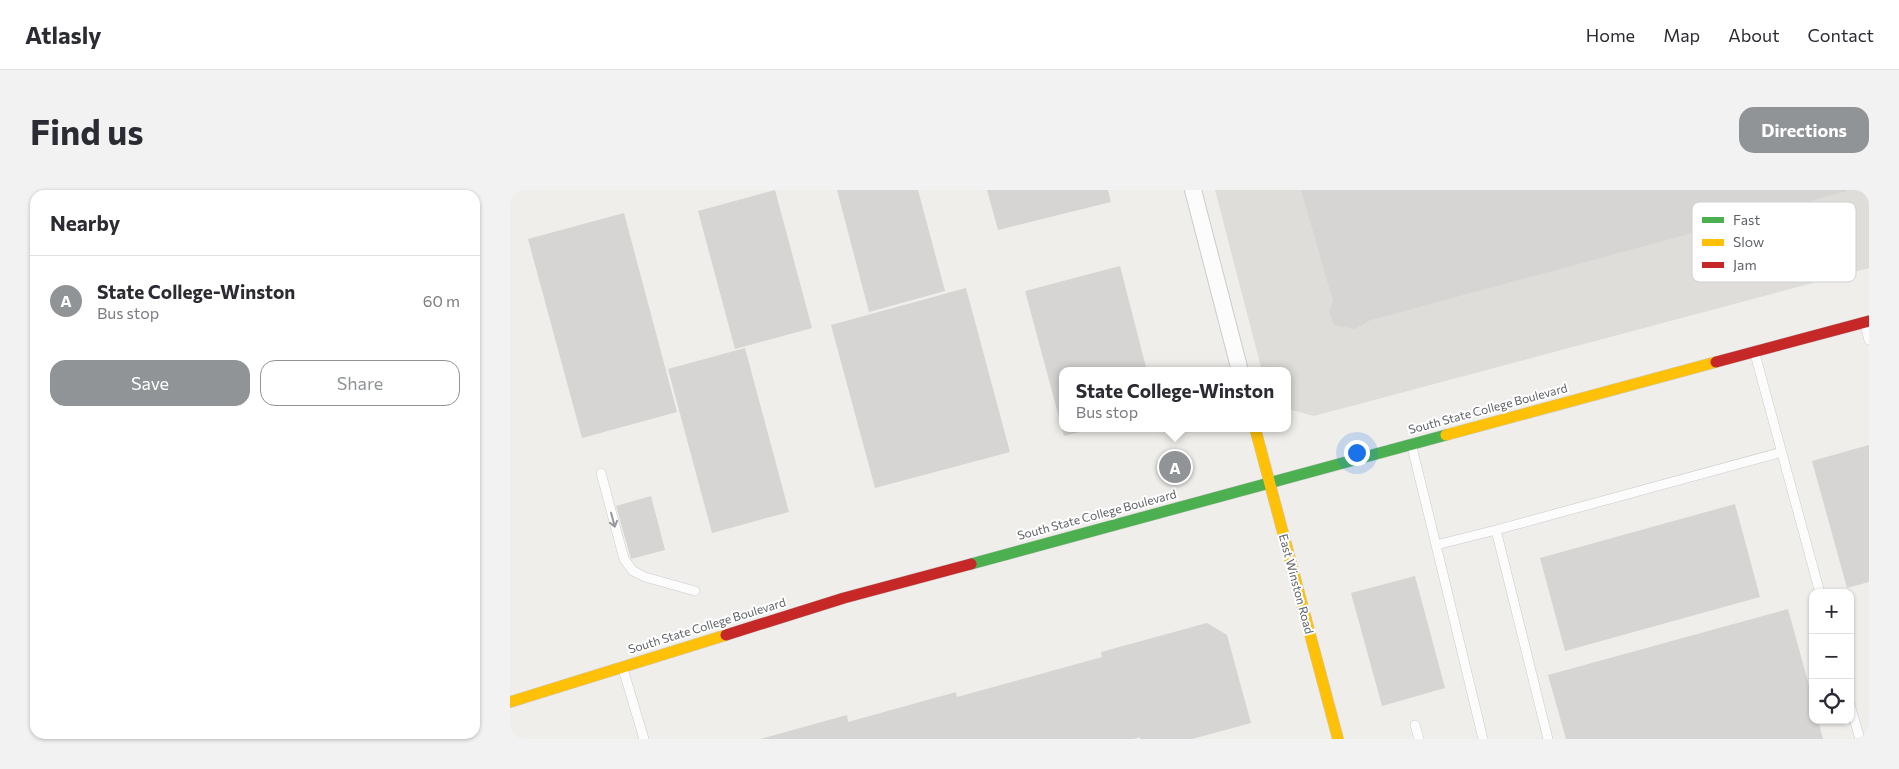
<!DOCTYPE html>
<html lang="en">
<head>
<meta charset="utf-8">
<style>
	body { margin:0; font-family:Commissioner,sans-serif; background:#f2f2f3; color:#2b2b33 }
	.controls { position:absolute; right:15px; bottom:15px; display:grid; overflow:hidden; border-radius:10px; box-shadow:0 1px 4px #0004 }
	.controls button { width:45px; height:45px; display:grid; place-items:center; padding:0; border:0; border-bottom:1px solid #e1e1e2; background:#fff; color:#2b2b33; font:25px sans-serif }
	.you { position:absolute; left:846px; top:262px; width:18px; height:18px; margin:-12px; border:4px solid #fff; border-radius:50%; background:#1a73e8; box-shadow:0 0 0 8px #1a73e833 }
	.badge { display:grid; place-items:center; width:32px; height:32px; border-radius:50%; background:#919496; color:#fff; font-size:16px; font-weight:700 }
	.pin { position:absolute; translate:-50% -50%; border:2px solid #fff; box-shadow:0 1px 5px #0006 }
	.popup { position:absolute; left:549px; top:177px; width:232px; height:65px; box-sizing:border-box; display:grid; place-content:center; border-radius:10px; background:#fff; filter:drop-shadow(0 1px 4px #0005); font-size:16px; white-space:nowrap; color:#7c7c81 }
	.popup b { font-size:19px; color:#2b2b33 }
	.popup::after { content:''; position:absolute; left:50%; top:100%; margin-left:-10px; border:10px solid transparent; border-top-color:#fff }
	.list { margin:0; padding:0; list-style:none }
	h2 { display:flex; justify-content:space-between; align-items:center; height:65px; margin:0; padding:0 20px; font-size:21px }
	h2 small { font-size:16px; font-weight:400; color:#7c7c81 }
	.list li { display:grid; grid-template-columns:32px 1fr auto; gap:15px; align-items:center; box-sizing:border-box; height:90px; padding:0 20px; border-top:1px solid #e1e1e2 }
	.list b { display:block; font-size:19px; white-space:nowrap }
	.list p { margin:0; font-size:16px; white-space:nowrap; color:#7c7c81 }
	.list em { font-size:16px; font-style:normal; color:#7c7c81 }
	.actions { display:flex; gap:10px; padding:15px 20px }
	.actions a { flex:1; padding:11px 0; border:1px solid #919496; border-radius:15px; text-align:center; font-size:18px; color:#919496 }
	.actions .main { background:#919496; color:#fff }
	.icon { flex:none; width:28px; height:28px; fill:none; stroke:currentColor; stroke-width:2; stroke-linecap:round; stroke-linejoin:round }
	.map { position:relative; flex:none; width:1359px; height:549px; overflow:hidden; border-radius:15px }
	header { display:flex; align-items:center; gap:30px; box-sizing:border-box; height:70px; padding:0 25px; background:#fff; border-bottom:1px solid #e1e1e2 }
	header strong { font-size:24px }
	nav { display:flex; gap:28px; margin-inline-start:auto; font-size:18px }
	.intro { display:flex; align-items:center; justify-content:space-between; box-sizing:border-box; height:120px; padding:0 30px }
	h1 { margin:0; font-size:35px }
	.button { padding:12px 22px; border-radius:15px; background:#919496; color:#fff; font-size:18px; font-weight:700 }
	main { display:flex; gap:30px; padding:0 30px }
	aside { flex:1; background:#fff; border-radius:15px; box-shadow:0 1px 4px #0004 }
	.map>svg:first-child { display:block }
</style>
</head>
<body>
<header>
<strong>Atlasly</strong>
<nav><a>Home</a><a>Map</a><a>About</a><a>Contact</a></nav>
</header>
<div class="intro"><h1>Find us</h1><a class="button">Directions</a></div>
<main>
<aside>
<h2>Nearby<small></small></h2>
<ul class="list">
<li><span class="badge">A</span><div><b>State College-Winston</b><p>Bus stop</p></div><em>60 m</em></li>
</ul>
<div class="actions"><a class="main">Save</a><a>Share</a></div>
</aside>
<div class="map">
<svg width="1359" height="549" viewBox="0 0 1359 549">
	<rect width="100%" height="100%" fill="#efeeea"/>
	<path fill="#dfddda" d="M705,0H1359V78L804,226L778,219V181H752Z"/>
	<path fill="#d6d5d3" d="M265,0L302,138L225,159L188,21Z
		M327,0H408L435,101L359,122Z
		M477,0H598L601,12L488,40Z
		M791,0H1337V1L858,131L845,139L824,135L819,122L823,111Z
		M114,23L167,222L72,248L18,49Z
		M610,76L637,181H552V238L581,239L554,246L515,101Z
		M456,98L500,262L365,298L321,135Z
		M235,158L279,322L202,343L158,179Z
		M1359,255V392L1337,398L1302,271Z
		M141,306L155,360L121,369L106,316Z
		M1225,314L1250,407L1055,461L1030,368Z
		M905,386L935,498L872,516L841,403Z
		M1278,419L1303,510V530H1308L1313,549H1056L1038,485Z
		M697,433L717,445L741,533L682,549H630V547L624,549H250L337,525L338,532L446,502L447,507L592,467L591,462Z"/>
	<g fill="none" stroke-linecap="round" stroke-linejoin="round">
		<g stroke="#cbcccc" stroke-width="10">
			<path id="lane" d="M1355,135L1359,150
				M1245,164L1310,403
				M902,257L926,355L986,340L1038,549
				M91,283L114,369L123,381L135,387L185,401
				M986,340L1272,262
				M926,355L973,549
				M113,479L134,549
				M1340,515L1350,549
				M905,535L909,549"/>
		</g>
		<g stroke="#cbcccc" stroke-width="18">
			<path id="street" d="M683,0L730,181"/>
		</g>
		<g stroke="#cacacb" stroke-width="12">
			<path id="fast" d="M461,374L936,245"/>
		</g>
		<g stroke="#cacacb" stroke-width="12">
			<path id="slow" d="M745,238L828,549
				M936,245L1206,172
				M0,512L216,445"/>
		</g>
		<g stroke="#cacacb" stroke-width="12">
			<path id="jam" d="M1206,172L1359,131
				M216,445L334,408L461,374"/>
		</g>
		<use href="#lane" stroke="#fdfcfc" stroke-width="9"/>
		<use href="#street" stroke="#fdfcfc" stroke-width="16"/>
		<use href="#fast" stroke="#4caf50" stroke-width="11"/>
		<use href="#slow" stroke="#ffc107" stroke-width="11"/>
		<use href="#jam" stroke="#c62828" stroke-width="11"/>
	</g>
	<defs><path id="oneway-shaft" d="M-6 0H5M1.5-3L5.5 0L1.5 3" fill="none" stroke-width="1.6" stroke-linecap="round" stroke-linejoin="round" transform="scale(1.25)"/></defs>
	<use stroke="#96999c" href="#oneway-shaft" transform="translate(103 330) rotate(75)"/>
	<g text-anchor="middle" stroke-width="4" stroke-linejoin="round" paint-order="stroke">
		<g font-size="12" fill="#5f6368" stroke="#fff">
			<text transform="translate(978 219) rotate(-15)" y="4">South State College Boulevard</text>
			<text transform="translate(587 325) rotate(-15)" y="4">South State College Boulevard</text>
			<text transform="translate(786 394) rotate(75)" y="4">East Winston Road</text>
			<text transform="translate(197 436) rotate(-17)" y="4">South State College Boulevard</text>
		</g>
	</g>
	<rect x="1182" y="12" width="164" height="80" rx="8" fill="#fff" stroke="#cfd0d2" stroke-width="1"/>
	<rect x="1192" y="27" width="22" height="6" fill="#4caf50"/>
	<rect x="1192" y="49" width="22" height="7" fill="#ffc107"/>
	<rect x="1192" y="72" width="22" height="6" fill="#c62828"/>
	<g font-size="14" fill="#5f6368">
		<text x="1223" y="35">Fast</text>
		<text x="1223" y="57">Slow</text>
		<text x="1223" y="80">Jam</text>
	</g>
</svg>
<div class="controls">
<button>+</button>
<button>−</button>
<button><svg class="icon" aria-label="locate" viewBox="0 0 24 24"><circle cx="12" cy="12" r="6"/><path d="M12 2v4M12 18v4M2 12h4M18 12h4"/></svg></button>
</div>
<div class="you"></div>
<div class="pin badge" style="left:665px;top:277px">A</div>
<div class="popup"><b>State College-Winston</b>Bus stop</div>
</div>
</main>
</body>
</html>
